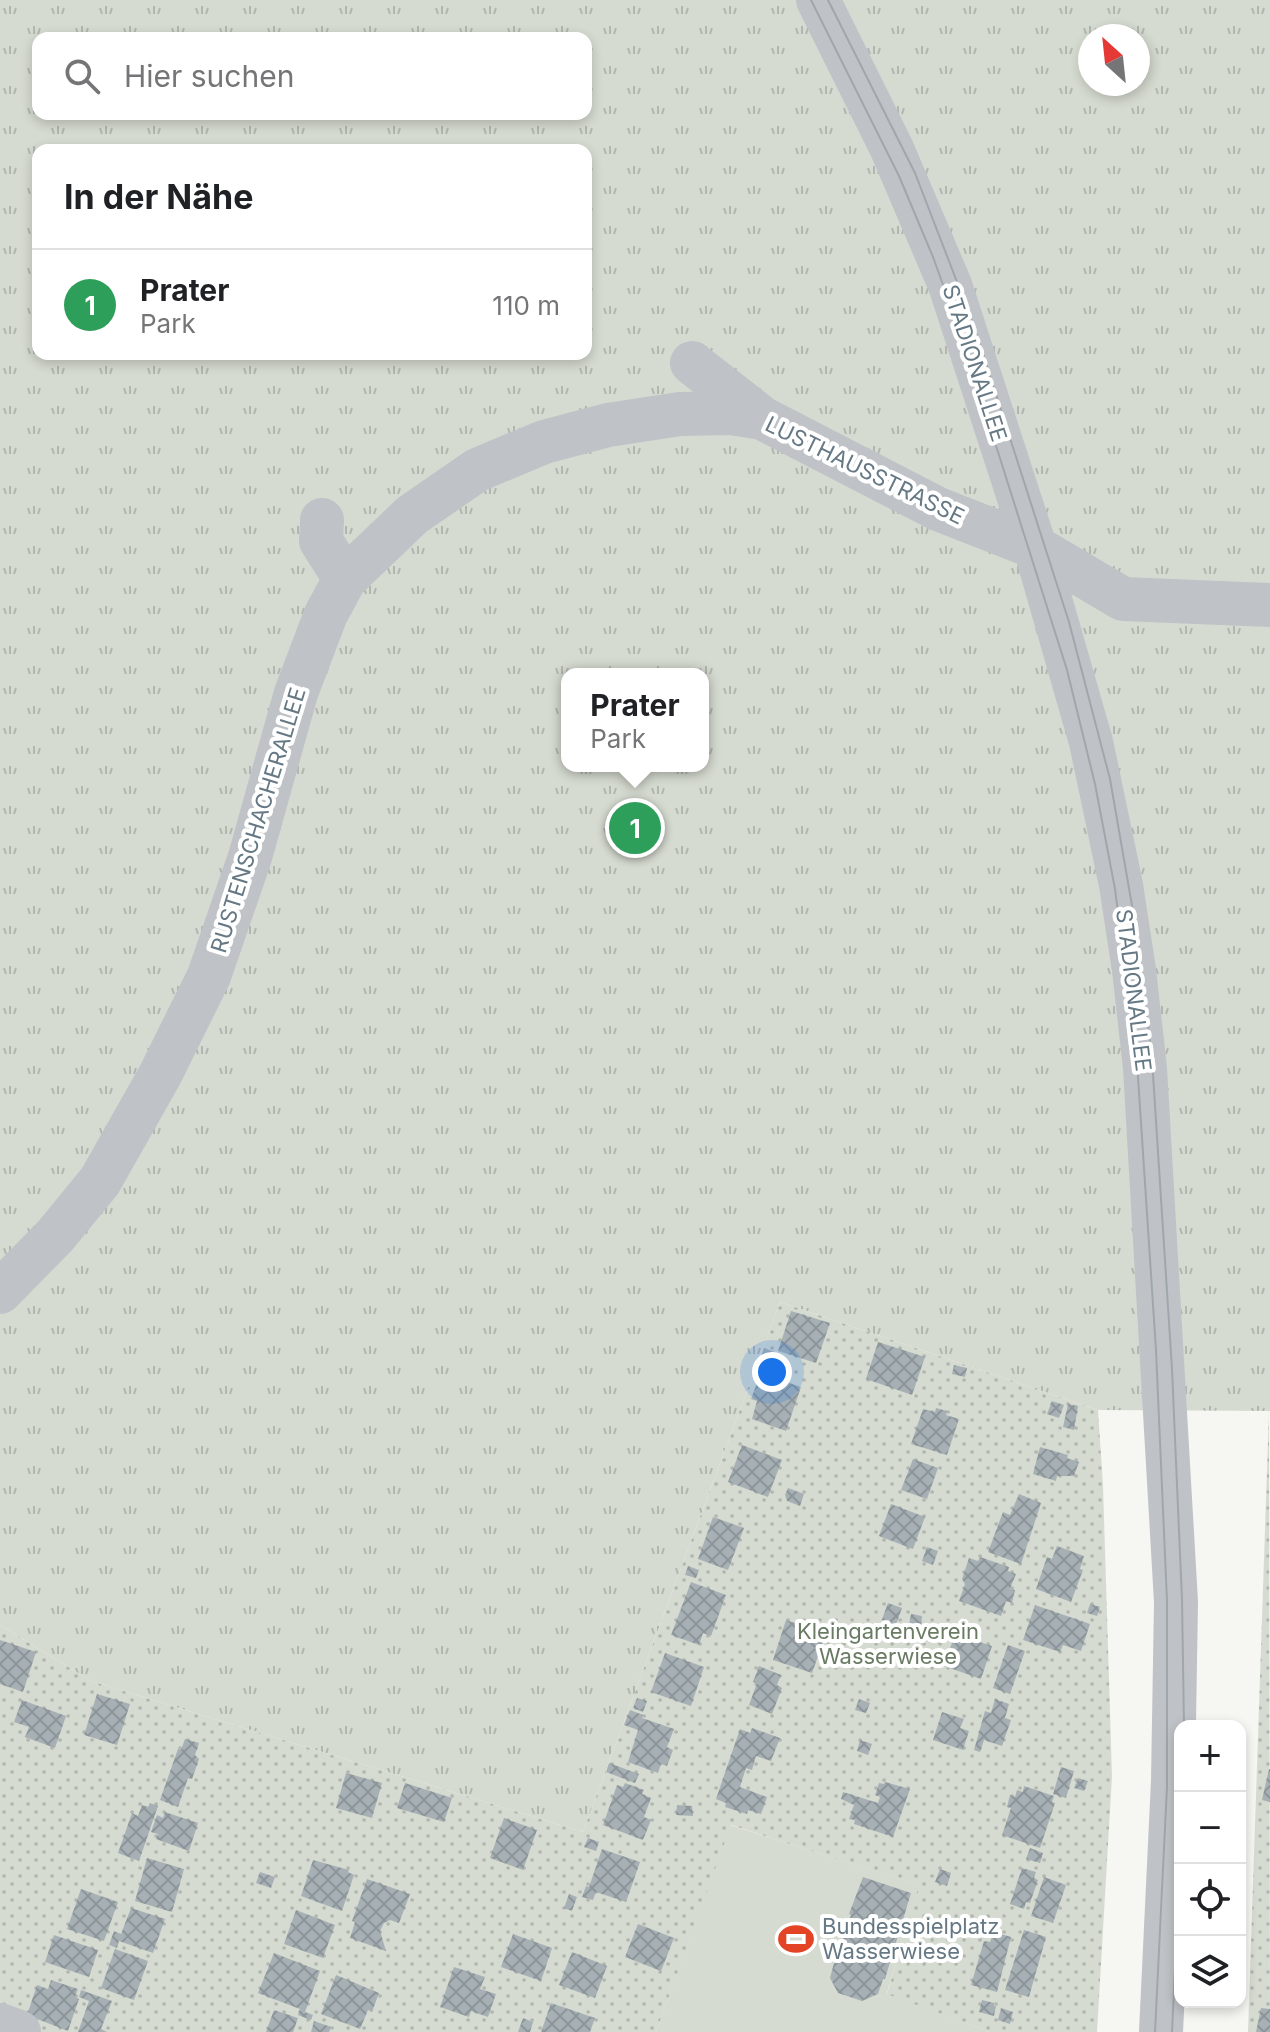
<!DOCTYPE html>
<html lang="de">
<head>
<meta charset="utf-8">
<style>
	body { margin:0; font-family:Inter,sans-serif; background:#f2f2f2; color:#202124 }
	.controls { position:absolute; right:24px; bottom:24px; display:grid; overflow:hidden; border-radius:16px; box-shadow:0 4px 12px #0003 }
	.controls button { width:72px; height:72px; display:grid; place-items:center; padding:0; border:0; border-bottom:2px solid #e0e0e0; background:#fff; color:#202124; font:40px sans-serif }
	.compass { position:absolute; left:1078px; top:24px; width:72px; height:72px; border-radius:50%; background:#fff; box-shadow:0 4px 12px #0003; rotate:333deg }
	.you { position:absolute; left:772px; top:1372px; width:28px; height:28px; margin:-20px; border:6px solid #fff; border-radius:50%; background:#1a73e8; box-shadow:0 0 0 12px #1a73e833 }
	.badge { display:grid; place-items:center; width:52px; height:52px; border-radius:50%; background:#e34425; color:#fff; font-size:26px; font-weight:700 }
	.pin { position:absolute; translate:-50% -50%; border:4px solid #fff; box-shadow:0 2px 8px #0006 }
	.popup { position:absolute; left:561px; top:668px; width:148px; height:104px; box-sizing:border-box; display:grid; place-content:center; border-radius:16px; background:#fff; filter:drop-shadow(0 2px 6px #0005); font-size:26px; white-space:nowrap; color:#757577 }
	.popup b { font-size:30px; color:#202124 }
	.popup::after { content:''; position:absolute; left:50%; top:100%; margin-left:-16px; border:16px solid transparent; border-top-color:#fff }
	.list { margin:0; padding:0; list-style:none }
	h2 { display:flex; justify-content:space-between; align-items:center; height:104px; margin:0; padding:0 32px; font-size:34px }
	h2 small { font-size:26px; font-weight:400; color:#757577 }
	.list li { display:grid; grid-template-columns:52px 1fr auto; gap:24px; align-items:center; box-sizing:border-box; height:112px; padding:0 32px; border-top:2px solid #e0e0e0 }
	.list b { display:block; font-size:30px; white-space:nowrap }
	.list p { margin:0; font-size:26px; white-space:nowrap; color:#757577 }
	.list em { font-size:26px; font-style:normal; color:#757577 }
	.icon { flex:none; width:44px; height:44px; fill:none; stroke:currentColor; stroke-width:2; stroke-linecap:round; stroke-linejoin:round }
	.map { position:relative; flex:none; width:1270px; height:2032px; overflow:hidden }
	.search { position:absolute; background:#fff; box-shadow:0 4px 12px #0003; left:32px; top:32px; width:560px; height:88px; display:flex; align-items:center; gap:20px; box-sizing:border-box; padding:0 28px; border-radius:16px; color:#757577; font-size:30px }
	.panel { position:absolute; background:#fff; box-shadow:0 4px 12px #0003; left:32px; top:144px; width:560px; height:216px; border-radius:16px }
	.map>svg:first-child { display:block }
</style>
</head>
<body>
<div class="map">
<svg width="1270" height="2032" viewBox="0 0 1270 2032">
	<defs>
		<pattern id="park-tufts" width="24" height="20" patternUnits="userSpaceOnUse" patternTransform="scale(2)"><rect width="24" height="20" fill="#d6dbd1"/><path d="M3 7l-1-3M5 7V3M7 7l1-3M15 17l-1-3M17 17v-4M19 17l1-3" fill="none" stroke="#b1b6af"/></pattern>
		<pattern id="garden-dots" width="8" height="8" patternUnits="userSpaceOnUse" patternTransform="scale(2)"><rect width="8" height="8" fill="#d6dbd1"/><path d="M2 2h.1M6 6h.1" fill="none" stroke="#b1b6af" stroke-width="1.8" stroke-linecap="round"/></pattern>
		<pattern id="building-cross-hatch" width="8" height="8" patternUnits="userSpaceOnUse" patternTransform="scale(2)"><rect width="8" height="8" fill="#a7b1b5"/><path d="M0 0l8 8M0 8l8-8" fill="none" stroke="#8c9599"/></pattern>
	</defs>
	<rect width="100%" height="100%" fill="#f6f6f2"/>
	<path fill="#d6dbd1" d="M730,1825L920,1885L887,1993L990,2032H656Z"/>
	<path fill="url(#park-tufts)" fill-rule="evenodd" d="M0,0H1270V1411L1098,1410L780,1302L583,1832L91,1681L0,1625ZM1090,36H1138V84H1090ZM38,38H586V114H38ZM38,150H586V354H38ZM567,674H703V766H567Z"/>
	<path fill="url(#garden-dots)" d="M780,1302L1098,1410L1103,1486L1112,1776L1097,2032H990L887,1994L919,1885L731,1825L656,2032H0V1625L91,1681L583,1832Z
		M1269,1411L1270,2032H1248Z"/>
	<path fill="url(#building-cross-hatch)" d="M791,1311L830,1323L816,1363L778,1351Z
		M878,1342L925,1357L912,1395L866,1379Z
		M764,1348L777,1353L770,1371L758,1366Z
		M954,1365L967,1368L965,1377L952,1374Z
		M766,1375L801,1387L786,1431L752,1419L757,1401L751,1399L759,1378L764,1380Z
		M1052,1401L1064,1405L1059,1418L1047,1414Z
		M1068,1404L1078,1406L1074,1430L1063,1427Z
		M936,1408L947,1411L946,1415L959,1419L947,1455L911,1444L923,1409L935,1412Z
		M742,1445L782,1460L768,1497L728,1482Z
		M1040,1447L1068,1455L1067,1458L1079,1462L1074,1476H1057L1056,1481L1033,1474Z
		M913,1459L938,1468L927,1499L901,1490Z
		M788,1488L804,1494L800,1506L787,1501L785,1495Z
		M1019,1494L1041,1503L1021,1564L988,1552L1003,1512L1010,1515Z
		M891,1504L925,1517L913,1549L879,1536Z
		M713,1517L744,1528L728,1570L698,1559Z
		M1057,1546L1084,1556L1080,1569L1083,1570L1071,1602L1036,1589L1047,1557L1052,1559Z
		M927,1547L938,1551L933,1565L922,1561Z
		M980,1557L1009,1567L1008,1571L1016,1574L1010,1589L1015,1590L1012,1603L1006,1601L1001,1616L959,1601L965,1584L962,1579L969,1558L978,1561Z
		M688,1566L699,1570L696,1578L685,1575Z
		M691,1582L726,1595L711,1636L703,1633L699,1645L671,1635Z
		M888,1603L902,1608L894,1630L880,1625Z
		M1090,1604L1100,1607L1097,1616L1087,1613Z
		M1035,1605L1090,1624L1081,1651L1063,1645L1060,1652L1023,1640Z
		M911,1614L922,1616L921,1627L909,1625Z
		M786,1620L826,1634L812,1673L773,1660Z
		M955,1634L992,1646L981,1679L944,1666Z
		M0,1640L36,1652L23,1692L0,1684Z
		M1008,1645L1025,1651L1010,1694L993,1688Z
		M665,1653L704,1667L691,1706L651,1692Z
		M759,1666L781,1675L777,1685L782,1688L772,1714L749,1705L757,1683L753,1682Z
		M97,1694L130,1704L117,1745L84,1735Z
		M637,1698L647,1701L643,1712L633,1708Z
		M859,1699L870,1703L866,1713L855,1710Z
		M995,1699L1009,1704L1005,1718L1011,1720L1002,1746L984,1740L980,1752L974,1750L985,1711L991,1713Z
		M22,1700L66,1716L55,1748L25,1737L29,1727L14,1722Z
		M630,1710L643,1715L642,1718L674,1729L667,1747L673,1750L667,1766L661,1764L658,1773L628,1762L638,1730L624,1725Z
		M942,1712L964,1719L960,1728L969,1731L963,1750L933,1740Z
		M752,1728L780,1738L771,1761L756,1756L752,1770L746,1768L740,1787L767,1797L761,1814L748,1810L747,1814L725,1807L726,1803L716,1799L740,1729L750,1733Z
		M185,1739L199,1743L195,1755L199,1759L192,1779L188,1778L178,1807L160,1800L178,1749L181,1750Z
		M860,1740L872,1744L868,1755L857,1751Z
		M609,1763L639,1774L635,1783L606,1772Z
		M1061,1767L1074,1771L1066,1798L1053,1794Z
		M1269,1769H1270V1802L1262,1800Z
		M346,1773L382,1783L372,1818L336,1808Z
		M1078,1778L1088,1781L1084,1791L1074,1788Z
		M885,1782L910,1789L893,1837L854,1824L855,1820L849,1819L854,1805L841,1799L843,1792L878,1803L880,1797L875,1795L879,1783L884,1784Z
		M405,1783L452,1798L444,1822L397,1808Z
		M625,1783L644,1790L642,1794L651,1798L644,1817L651,1820L643,1840L603,1825L617,1785L623,1787Z
		M1024,1786L1054,1796L1052,1802L1055,1803L1040,1848L1002,1835L1011,1808L1007,1807L1010,1795L1015,1797L1017,1790L1023,1792Z
		M150,1803L158,1806L139,1861L118,1853L132,1813L138,1816L142,1805L148,1807Z
		M677,1805L692,1806L693,1816L676,1815Z
		M165,1812L198,1823L189,1851L156,1839L158,1834L151,1832L157,1815L163,1818Z
		M504,1818L537,1830L523,1870L490,1858Z
		M588,1838L599,1842L596,1851L584,1847Z
		M1030,1848L1043,1853L1040,1863L1026,1859Z
		M602,1849L640,1862L626,1902L596,1892L593,1900L582,1897L586,1886L589,1887Z
		M147,1858L184,1869L172,1912L135,1901Z
		M313,1860L349,1870L348,1872L354,1875L342,1911L301,1896Z
		M1022,1868L1036,1872L1034,1878L1038,1880L1030,1903L1026,1902L1024,1909L1010,1904Z
		M940,1869L951,1873L947,1886L935,1882Z
		M260,1872L275,1877L271,1888L256,1883Z
		M863,1877L911,1893L885,1979H883L878,1994L862,2001L838,1993L830,1978L839,1944H841L851,1915L849,1914Z
		M1044,1877L1066,1885L1053,1923L1031,1916Z
		M367,1879L410,1894L399,1923L390,1920L384,1923L380,1931L386,1951L350,1938L355,1922L352,1921Z
		M81,1889L118,1902L104,1941L67,1929Z
		M569,1894L577,1897L572,1911L564,1908Z
		M131,1908L165,1919L153,1953L119,1941L117,1948L109,1945L114,1931L121,1934Z
		M296,1910L335,1925L323,1958L284,1944Z
		M638,1924L674,1938L661,1971L625,1957Z
		M1024,1930L1046,1937L1029,1997L1005,1990Z
		M994,1932L1011,1937L997,1992L971,1985L984,1941L990,1942Z
		M513,1934L552,1948L541,1981L501,1967Z
		M54,1935L98,1950L89,1977L45,1962Z
		M115,1949L148,1961L134,2000L101,1988Z
		M572,1952L607,1966L595,1998L559,1985Z
		M274,1953L320,1971L305,2012L313,2015L311,2020L298,2015L300,2009L258,1993Z
		M454,1967L485,1977L480,1989L496,1994L488,2017L471,2011L469,2017L440,2007Z
		M336,1975L379,1993L372,2012L368,2010L360,2029L321,2014Z
		M51,1980L78,1989L75,1997L79,1999L68,2031L27,2015L37,1985L48,1989Z
		M81,1990L112,2001L101,2029L107,2032H78L89,2001L79,1997Z
		M982,2000L994,2003V2006H996L994,2016L979,2012Z
		M551,2003L595,2018L590,2032H541Z
		M1001,2008L1013,2012L1010,2024L998,2020Z
		M1261,2008L1270,2009V2032H1256Z
		M274,2010L298,2018L293,2032H266Z
		M523,2018L533,2022L530,2032H518Z
		M314,2021L331,2027L329,2032H311Z"/>
	<g fill="none" stroke-linecap="round" stroke-linejoin="round">
		<path stroke="#bfc3c7" stroke-width="44" d="M818,0L892,149L950,285L1035,547L1091,742L1121,885L1134,970L1145,1068L1176,1602L1173,1781L1161,2032
			M692,363L762,418
			M322,520L321,541L345,579
			M0,1292L55,1236L100,1181L160,1075L209,976L250,857L296,693L326,614L345,579L412,515L477,470L544,442L608,425L680,414L731,413L762,418L938,509L1035,547L1123,599L1270,605
			M0,2025L19,2032"/>
		<path stroke="#a0a7ac" stroke-width="2" d="M811,0L899,176L933,257L960,332L1067,670L1095,784L1115,889L1137,1062L1156,1350L1167,1601V1787L1155,2032
			M828,0L915,173L974,326L1069,622L1110,779L1138,940L1152,1059L1172,1369L1182,1600L1184,1726
			M1172,2032L1180,1859"/>
	</g>
	<defs>
		<g id="stadium-bare" transform="scale(2.76)"><path d="M0-5a6.5 5 0 1 0 0 10a6.5 5 0 1 0 0-10ZM-3.5-1.8h7v3.6h-7Z" fill="#e34425" stroke="#fff" stroke-width="2.5" paint-order="stroke"/></g>
	</defs>
	<g fill-rule="evenodd">
		<use href="#stadium-bare" x="796" y="1939"/>
	</g>
	<g text-anchor="middle" stroke-width="8" stroke-linejoin="round" paint-order="stroke">
		<g font-size="22" fill="#657884" stroke="#fff">
			<text transform="translate(975 363) rotate(72)" y="8">STADIONALLEE</text>
			<text transform="translate(865 470) rotate(26)" y="8">LUSTHAUSSTRASSE</text>
			<text transform="translate(258 820) rotate(-73)" y="8">RUSTENSCHACHERALLEE</text>
			<text transform="translate(1134 990) rotate(83)" y="8">STADIONALLEE</text>
		</g>
		<g font-size="22" fill="#6a7b64" stroke="#fff">
			<text x="888" y="1639">Kleingartenverein<tspan x="888" dy="25">Wasserwiese</tspan></text>
		</g>
		<g font-size="22" fill="#657884" stroke="#fff" text-anchor="start">
			<text x="822" y="1934">Bundesspielplatz<tspan x="822" dy="25">Wasserwiese</tspan></text>
		</g>
	</g>
</svg>
<div class="controls">
<button>+</button>
<button>−</button>
<button><svg class="icon" aria-label="locate" viewBox="0 0 24 24"><circle cx="12" cy="12" r="6"/><path d="M12 2v4M12 18v4M2 12h4M18 12h4"/></svg></button>
<button><svg class="icon" aria-label="layers" viewBox="0 0 24 24"><path d="M12 4l9 5-9 5-9-5zM3 14l9 5 9-5"/></svg></button>
</div>
<svg class="compass" viewBox="-18 -18 36 36"><path d="M0-13l5 13h-10z" fill="#e53935"/><path d="M0 13l5-13h-10z" fill="#757577"/></svg>
<div class="you"></div>
<div class="pin badge" style="left:635px;top:828px;background:#2e9e5b">1</div>
<div class="popup"><b>Prater</b>Park</div>
<div class="search"><svg class="icon" aria-label="search" viewBox="0 0 24 24"><circle cx="10" cy="10" r="6"/><path d="M15 15l6 6"/></svg>Hier suchen</div>
<section class="panel">
<h2>In der Nähe<small></small></h2>
<ul class="list">
<li><span class="badge" style="background:#2e9e5b">1</span><div><b>Prater</b><p>Park</p></div><em>110 m</em></li>
</ul>
</section>
</div>
</body>
</html>
